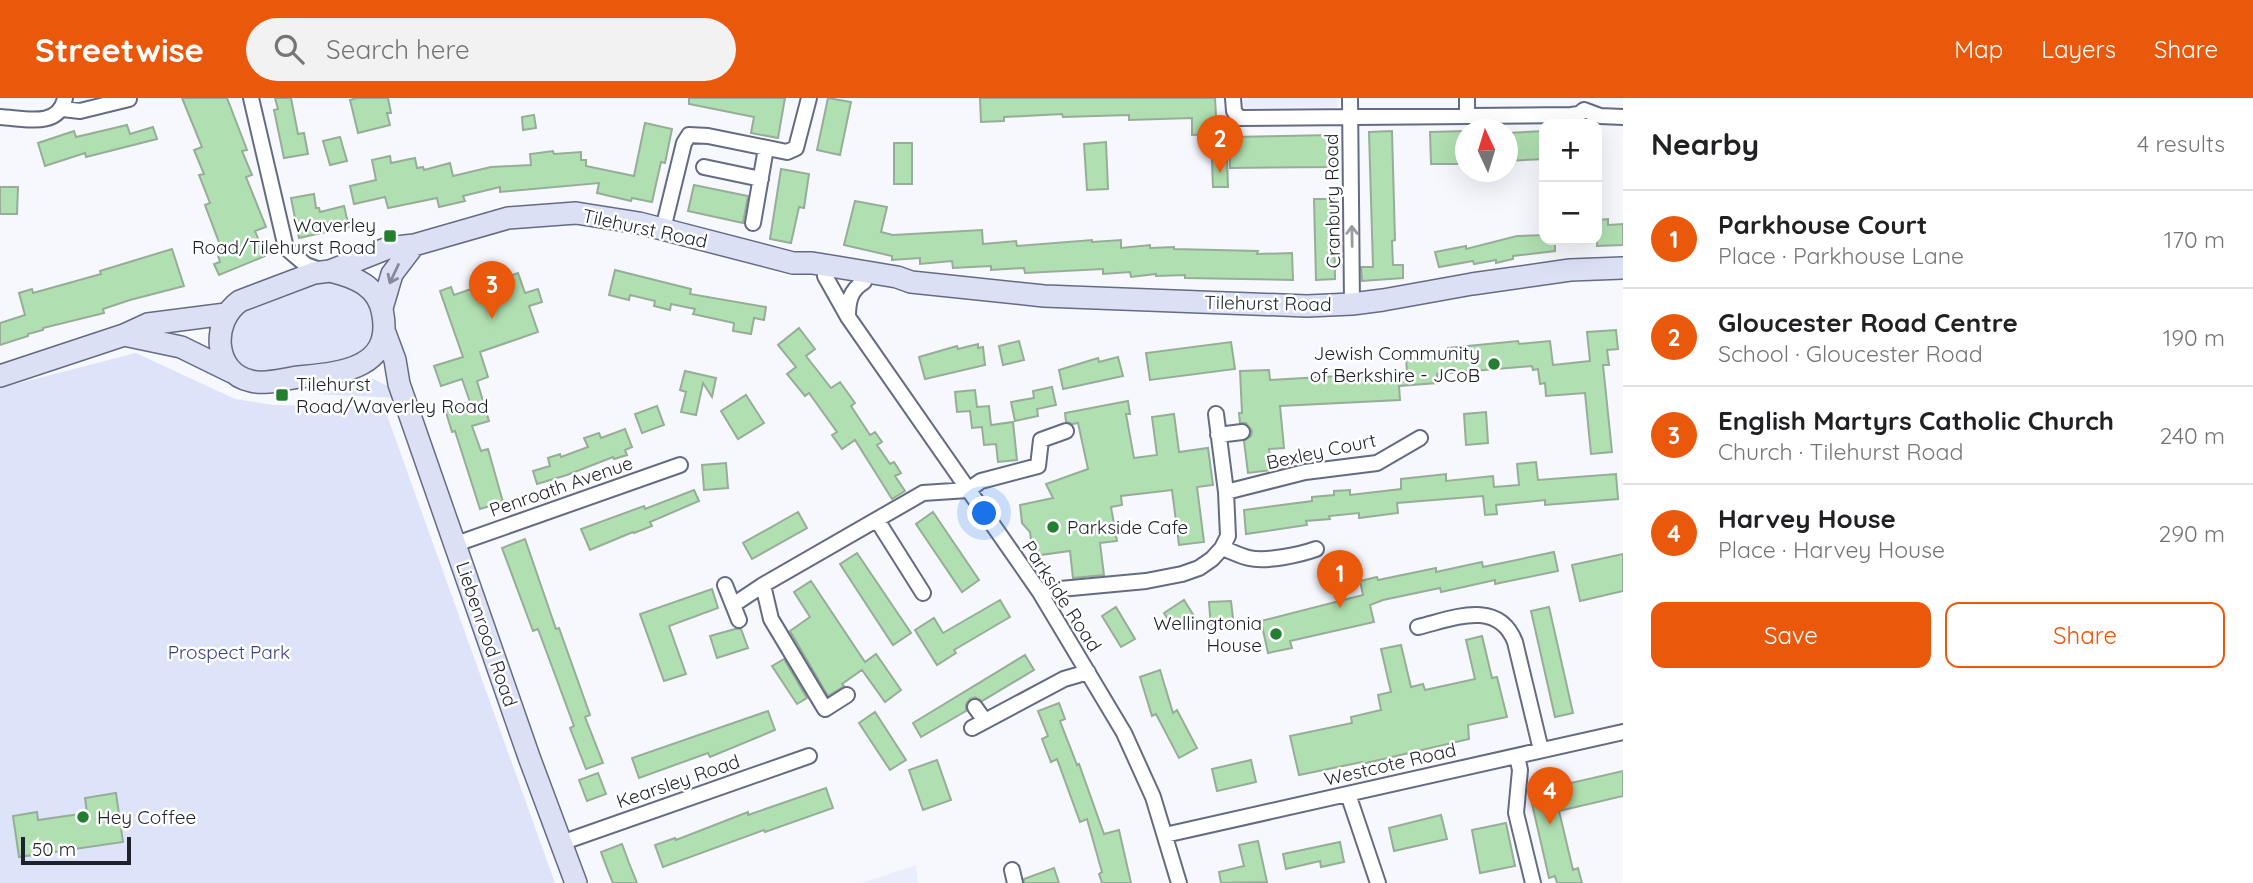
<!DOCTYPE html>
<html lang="en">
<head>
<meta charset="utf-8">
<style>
	body { margin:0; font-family:Quicksand,sans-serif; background:#f2f2f2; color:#202124 }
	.controls { position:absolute; right:21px; top:21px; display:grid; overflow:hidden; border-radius:14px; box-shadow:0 7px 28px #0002 }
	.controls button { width:63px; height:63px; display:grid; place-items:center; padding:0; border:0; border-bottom:2px solid #e0e0e0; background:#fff; color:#202124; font:35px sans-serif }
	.compass { position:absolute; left:1455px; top:21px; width:63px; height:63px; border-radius:50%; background:#fff; box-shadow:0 7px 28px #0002; rotate:356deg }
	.scale { position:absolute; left:21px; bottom:18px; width:110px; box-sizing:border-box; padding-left:7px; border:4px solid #1f212c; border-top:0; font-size:19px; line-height:24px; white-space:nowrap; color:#1f212c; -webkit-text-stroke:5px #fff; paint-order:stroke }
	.you { position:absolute; left:985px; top:416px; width:24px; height:24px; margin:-18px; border:5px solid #fff; border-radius:50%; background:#1a73e8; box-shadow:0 0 0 10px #1a73e833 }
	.badge { display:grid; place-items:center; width:46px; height:46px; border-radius:50%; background:#ea580c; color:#fff; font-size:23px; font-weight:700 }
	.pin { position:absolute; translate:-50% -58px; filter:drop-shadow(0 2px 4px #0008) }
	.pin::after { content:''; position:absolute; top:37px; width:24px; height:21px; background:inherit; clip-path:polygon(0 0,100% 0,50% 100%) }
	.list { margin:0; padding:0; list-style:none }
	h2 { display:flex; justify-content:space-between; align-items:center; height:91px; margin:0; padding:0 28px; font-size:30px }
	h2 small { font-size:23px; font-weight:400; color:#757577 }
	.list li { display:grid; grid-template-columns:46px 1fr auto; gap:21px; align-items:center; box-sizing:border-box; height:98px; padding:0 28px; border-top:2px solid #e0e0e0 }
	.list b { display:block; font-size:26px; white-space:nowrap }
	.list p { margin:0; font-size:23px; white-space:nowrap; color:#757577 }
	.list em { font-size:23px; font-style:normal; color:#757577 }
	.actions { display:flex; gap:14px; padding:21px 28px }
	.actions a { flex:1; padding:16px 0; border:2px solid #ea580c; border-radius:14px; text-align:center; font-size:24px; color:#ea580c }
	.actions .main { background:#ea580c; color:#fff }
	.icon { flex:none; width:38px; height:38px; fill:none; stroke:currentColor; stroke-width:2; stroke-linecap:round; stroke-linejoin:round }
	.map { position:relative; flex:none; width:1623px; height:785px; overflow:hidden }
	header { display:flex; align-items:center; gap:42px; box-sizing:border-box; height:98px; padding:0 35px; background:#ea580c; color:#fff }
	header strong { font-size:33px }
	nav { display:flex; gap:38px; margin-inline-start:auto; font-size:24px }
	.search { width:490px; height:63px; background:#f2f2f2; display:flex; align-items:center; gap:18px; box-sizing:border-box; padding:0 24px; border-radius:38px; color:#757577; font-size:26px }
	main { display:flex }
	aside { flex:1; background:#fff }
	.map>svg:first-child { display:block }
</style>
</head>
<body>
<header>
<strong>Streetwise</strong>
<div class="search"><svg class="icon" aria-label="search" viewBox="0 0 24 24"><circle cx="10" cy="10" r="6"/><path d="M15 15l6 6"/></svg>Search here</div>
<nav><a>Map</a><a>Layers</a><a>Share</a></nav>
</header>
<main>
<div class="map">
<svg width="1623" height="785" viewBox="0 0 1623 785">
	<rect width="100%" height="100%" fill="#f6f8fe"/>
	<path fill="#eaeefc" d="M1244,0H1337L1338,9L1244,10Z
		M916,767L918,785H862Z"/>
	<path fill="#dde4fa" d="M326,183C336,184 352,188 361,195C379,211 377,243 357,256C338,268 307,267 284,270C276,271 266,274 257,273C229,269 221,233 241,215C254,203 306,188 326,183Z
		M136,255L235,301L273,307L384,309L555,785H0V290Z
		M374,281L387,288L396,300L317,296L339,287Z"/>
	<path fill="#b0dfb1" stroke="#97ad97" stroke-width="2" d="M182,0H227L247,52L242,53L252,77L246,79L266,129L255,133L265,158L219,177L214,166L220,164L218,157L223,155L205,107L210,105L199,77L204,76L194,52L202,49Z
		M275,0H291L298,36L304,35L308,56L284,60L274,12L278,11Z
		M357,0H388L391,15H387L390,27L358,35L350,2Z
		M689,0H785L778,40L751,35L754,19L689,6Z
		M828,0L851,4L840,57L817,52Z
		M980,0H1215L1217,36L1192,37V20L1129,22V17L1063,19L1062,16L1004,19V23L981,24Z
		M534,17L536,30L523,32L522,19Z
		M645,25L672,31L665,65L661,64L652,104L632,100L631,103L597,95L599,85L500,94V89L463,98L465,103L439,109L437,100L388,110L385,99L354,106L350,88L376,82L372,62L390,58L391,65L415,60L417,70L423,69L424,72L450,65L453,78L491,69L531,67L530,56L553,53L554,56L581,54V62H586V68L634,78Z
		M127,27L130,36L153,29L157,41L86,59L85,55L45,68L38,45L74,33L76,39Z
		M1392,33L1395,142L1392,143L1393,167H1403V180L1362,183L1361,169H1373L1369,34Z
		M1466,33V66H1431L1430,34Z
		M1544,33V61L1508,63V35Z
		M1333,37V69L1230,70L1229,39Z
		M340,39L347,63L330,67L323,43Z
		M1106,44L1108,91L1087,92L1084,46Z
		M894,45H912V86H894Z
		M1212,62H1227L1228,89H1213Z
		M781,71L809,76L804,110L799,109L791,145L770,141Z
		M694,87L748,98L743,125L688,113Z
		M0,89H18L17,116H0Z
		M314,96L316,110H319L320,114L344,108L349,129L299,140L291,100Z
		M1314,101H1334L1335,181L1316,182Z
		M855,103L887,109L881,134L893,137L982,132L983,146L1016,143L1017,148L1092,142V144L1121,142V150L1150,147V150L1174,149V151L1258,153L1257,156L1292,155L1293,182L1185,180V177L1156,178V176L1131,179L1130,174L1103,176V171L1025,175L1024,170L991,172V168L953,170L952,163L920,166V160L892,162V158L844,147Z
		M1608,121V127L1623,126V147L1597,148V122Z
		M1544,137V142H1555V153L1513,158V161L1496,165V162L1474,166L1473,163L1439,169L1435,154L1466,148V151L1517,138Z
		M172,151L184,188L130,202L103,211L104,215L43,230V232L28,236V238L0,247V225L25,217L19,195L32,191L33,195L101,176L100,173Z
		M615,172L691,191L690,196L766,209L764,222L754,220L751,236L733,233L734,225L693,216L695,211L671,206L670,212L654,208L655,203L630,197L629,202L609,197Z
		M518,175L525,195L538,191L542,204L529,208L538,234L480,254L488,279L477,283L489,323L472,328L481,353L488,351L503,404L480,411L455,333L452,334L445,311L470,304L462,281L441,288L434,268L463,259L440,193L451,189L454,197Z
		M799,230L815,251L806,258L831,290L840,284L855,305L851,308L870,337L875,334L882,344L877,347L890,366L894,364L901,375L895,378L905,393L892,401L855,342L842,351L832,337L837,334L809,295L805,298L787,276L796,269L778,247Z
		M1616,232L1618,251L1607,252L1609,267H1603L1612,354L1591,356L1585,295L1546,298L1545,285L1540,286L1538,271L1533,272L1532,268L1437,276V285L1399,288L1400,302L1280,308L1284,350L1269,351L1271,372L1248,375L1244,343L1251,338L1252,333L1246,325H1240L1239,315H1242L1240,273L1269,272L1270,282L1407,274L1406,260L1449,257L1448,250L1518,243L1519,246L1550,243L1553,267L1590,263L1587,234Z
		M1019,243L1024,262L1003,267L999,248Z
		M1231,244L1235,271L1150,282L1146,255Z
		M978,246V250L983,249L985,267L925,281L919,259L957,248L958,251Z
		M1118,259L1123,278L1063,291L1059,272L1098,260L1099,264Z
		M685,273L716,280L712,299L703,285L696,317L681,314L686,294L680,292Z
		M1052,289L1056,307L1037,311L1038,318L1015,323L1011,304L1034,300L1033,293Z
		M975,292L977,309L989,308L991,327L1013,324L1017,362L998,364L996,346L984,347L982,329L972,330L970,313L957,314L955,294Z
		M746,297L764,325L738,341L721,313Z
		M1128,303L1130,316H1126L1134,360L1157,357L1152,319L1174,316L1179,354L1208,350L1213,387L1197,389L1204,444L1179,447L1172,392L1121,398L1122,407L1111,409L1117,443L1100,445L1104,477L1073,480L1070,453L1033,458L1030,434L1022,425L1020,407L1053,400L1046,386L1088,371L1078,325L1073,326L1066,324L1065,315Z
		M657,308L664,327L642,335L635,316Z
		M1486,314L1488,345L1466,347L1464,316Z
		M625,331L632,349L625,352L627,357L614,361L613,359L567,377L537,386L533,373L550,368L548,360L560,356L561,359L588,349L584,340L599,335L601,340Z
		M1536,364L1538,382L1616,376L1618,401L1545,407V402L1496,407L1497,416L1485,417L1483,398L1397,405L1398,415L1359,420V415L1329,418L1330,421L1306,423L1307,427L1246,436L1244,412L1312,403V399L1334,397V393L1350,392V397L1401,391V381L1446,376V383L1493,378L1494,389L1519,387L1517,366Z
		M726,365L728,390L704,392L702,367Z
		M694,392L699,403L650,424L652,428L634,435L633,434L590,452L581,431L644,408L645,411Z
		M798,414L807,430L752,461L743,445Z
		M933,414L979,482L962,494L916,426Z
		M525,441L556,531L559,530L590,617L585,619L603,665L586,671L570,630L574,628L538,531L533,533L502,450Z
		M1554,454L1558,473L1495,486V482L1441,494L1440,490L1383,502L1370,507L1374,524L1290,543L1292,550L1268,555L1261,523L1363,497L1360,483L1377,479L1378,482L1436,470V474L1482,464L1483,469Z
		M857,455L911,535L893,547L840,466Z
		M1623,456V493L1580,503L1572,467Z
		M811,483L865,564L876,556L901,592L885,604L862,572L842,586L844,588L828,598L790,533L810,519L794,494Z
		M712,491L718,510L669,528L686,576L664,583L640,516Z
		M1000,502L1010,519L954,552L956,555L937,567L915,532L934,520L943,535Z
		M1184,502L1194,518L1174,531L1164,515Z
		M1231,503L1234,529L1211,531L1209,504Z
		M1116,509L1135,541L1121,549L1102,518Z
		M1549,509L1573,615L1555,619L1531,513Z
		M735,531H741L748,550L717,560L710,538Z
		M1482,538L1492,580L1497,579L1507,619L1468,627L1469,641L1362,666V664L1299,677L1290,638L1352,625L1351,619L1381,612L1378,597L1391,594L1381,551L1401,547L1411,589L1423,586L1425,592L1475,581L1466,542Z
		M1025,557L1034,572L982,603L975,599L970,601L966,606V613L921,639L913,625Z
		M784,561L807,600L797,606L772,568Z
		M1160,572L1173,615L1177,612L1197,650L1179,660L1156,616L1152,618L1140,579Z
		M1059,605L1065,621L1060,623L1077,667L1079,666L1104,736L1119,732L1131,785H1102L1099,776L1102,774L1087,721L1080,724L1057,661L1051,664L1042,641L1048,638L1038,613Z
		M768,613L775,632L710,659L708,655L639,680L632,660Z
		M875,614L906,662L890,672L859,625Z
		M937,662L951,702L923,712L909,672Z
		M1251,662L1256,684L1217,693L1212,671Z
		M1623,673V698L1559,713L1573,772L1578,770L1582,785H1557L1555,778L1549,780L1530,697L1558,691V688Z
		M598,675L606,696L587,703L579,682Z
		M826,690L833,710L765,734L764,732L663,769L655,747L675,740L676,742L748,714V717Z
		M116,695L123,744L19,759L13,718L37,714L38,722L87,715L85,700Z
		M1441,717L1447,741L1394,753L1389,730Z
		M1506,725L1515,768L1480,775L1472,732Z
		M1258,743L1267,784L1221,785L1219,774L1244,768L1239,747Z
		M1340,744L1344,764L1321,769L1320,763L1286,771L1283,756Z
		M622,746L629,765L637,785H613L608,773L601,754Z
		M1054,770L1059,785H1024V781Z"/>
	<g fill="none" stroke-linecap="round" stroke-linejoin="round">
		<g stroke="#646b83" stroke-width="18">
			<path id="street" d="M251,0L286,150L306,167L323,173
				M1233,0L1234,13L1239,20L1571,17L1579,16L1584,12
				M1350,0L1352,206
				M1467,0V18
				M63,11L80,13L129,1
				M1584,12L1600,18L1623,19
				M0,19C23,20 59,31 65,0
				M704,69L761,81
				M753,125L766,50
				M663,131L684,45L689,37L708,38L787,54L796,50L809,0
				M825,178L848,219L1039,493L1124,635L1153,699L1179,785
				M848,219C848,204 850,192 864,184
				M1218,337L1242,334
				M1226,394L1305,374L1377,365L1420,340
				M877,422L923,495
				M456,446L680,367
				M1222,450C1231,453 1240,458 1249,460C1266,464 1299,457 1316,451
				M725,487L739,522
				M763,487L771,521L825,611L847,597
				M1039,493L1146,483L1182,476L1199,470L1212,461L1222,450L1228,438L1226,394L1216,316
				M733,507L763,487L923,395L968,392L981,383L1038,368L1041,342L1066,333
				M1418,529C1452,521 1498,500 1515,544L1541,652
				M975,609L985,623
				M972,630L1064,581L1088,574
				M1517,658L1520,672L1516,715L1533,785
				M1348,696L1378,785
				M1165,737L1623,634
				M561,745L809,658
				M1012,772L1015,785"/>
		</g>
		<g stroke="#646b83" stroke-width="24">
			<path id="secondary" d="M330,173L388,150L414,147L508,120L576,115L639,125L793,165H812L897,179L911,184L1044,198L1307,208L1352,206L1383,202L1472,186L1570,172L1623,170
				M330,173C355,179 379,188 383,217C392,272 338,275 299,279C284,281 265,287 251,283C213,275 211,223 240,203L314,175Z
				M382,210L392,176L414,147
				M385,235L395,262L399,286L529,659L576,785
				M124,237L181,249L232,274
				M0,278L124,237L148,226L226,216"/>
		</g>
		<use href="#street" stroke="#fff" stroke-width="14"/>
		<use href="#secondary" stroke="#dbe0f5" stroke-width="21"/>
	</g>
	<defs><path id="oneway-shaft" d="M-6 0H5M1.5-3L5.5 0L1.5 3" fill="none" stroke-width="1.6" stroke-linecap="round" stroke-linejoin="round" transform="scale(1.75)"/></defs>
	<use stroke="#9a9ba0" href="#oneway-shaft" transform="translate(1352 138) rotate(-91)"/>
	<use stroke="#868a9b" href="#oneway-shaft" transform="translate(394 176) rotate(115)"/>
	<g fill="#237f30" stroke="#fff" stroke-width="2.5">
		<rect x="383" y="131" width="14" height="14" rx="3.5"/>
		<circle cx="1494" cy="266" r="7"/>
		<rect x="275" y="290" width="14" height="14" rx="3.5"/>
		<circle cx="1053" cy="429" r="7"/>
		<circle cx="1276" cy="536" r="7"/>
		<circle cx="83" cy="719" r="7"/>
	</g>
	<g text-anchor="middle" stroke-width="5" stroke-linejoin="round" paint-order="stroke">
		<g font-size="19" fill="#1f212c" stroke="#fff">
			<text transform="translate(1332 103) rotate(-91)" y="7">Cranbury Road</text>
			<text transform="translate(645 130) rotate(12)" y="7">Tilehurst Road</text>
			<text transform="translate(1268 205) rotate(1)" y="7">Tilehurst Road</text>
			<text transform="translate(1321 353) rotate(-12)" y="7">Bexley Court</text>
			<text transform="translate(561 388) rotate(-19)" y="7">Penroath Avenue</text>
			<text transform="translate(1062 498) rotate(57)" y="7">Parkside Road</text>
			<text transform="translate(487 536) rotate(71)" y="7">Liebenrood Road</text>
			<text transform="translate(1390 666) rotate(-13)" y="7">Westcote Road</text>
			<text transform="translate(678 683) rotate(-19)" y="7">Kearsley Road</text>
		</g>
		<g font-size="19" fill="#1f212c" stroke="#fff" text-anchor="end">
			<text x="376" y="134">Waverley<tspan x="376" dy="22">Road/Tilehurst Road</tspan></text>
			<text x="1480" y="262">Jewish Community<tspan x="1480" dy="22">of Berkshire - JCoB</tspan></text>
			<text x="296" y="293" text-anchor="start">Tilehurst<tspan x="296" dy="22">Road/Waverley Road</tspan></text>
			<text x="1067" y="436" text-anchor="start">Parkside Cafe</text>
			<text x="1262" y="532">Wellingtonia<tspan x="1262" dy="22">House</tspan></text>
			<text x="97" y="726" text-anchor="start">Hey Coffee</text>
		</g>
		<g font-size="19" fill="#364284" stroke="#fff">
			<text x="229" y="561">Prospect Park</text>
		</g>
	</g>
</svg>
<div class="controls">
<button>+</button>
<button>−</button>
</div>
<svg class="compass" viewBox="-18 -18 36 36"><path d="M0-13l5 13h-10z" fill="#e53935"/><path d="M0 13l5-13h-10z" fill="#757577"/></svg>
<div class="scale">50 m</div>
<div class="you"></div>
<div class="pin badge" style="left:1340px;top:510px">1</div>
<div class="pin badge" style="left:1220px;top:75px">2</div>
<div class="pin badge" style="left:492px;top:221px">3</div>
<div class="pin badge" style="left:1550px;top:727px">4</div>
</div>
<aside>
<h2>Nearby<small>4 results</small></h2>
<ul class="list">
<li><span class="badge">1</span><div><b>Parkhouse Court</b><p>Place · Parkhouse Lane</p></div><em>170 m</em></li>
<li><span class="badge">2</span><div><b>Gloucester Road Centre</b><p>School · Gloucester Road</p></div><em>190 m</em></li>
<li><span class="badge">3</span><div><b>English Martyrs Catholic Church</b><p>Church · Tilehurst Road</p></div><em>240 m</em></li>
<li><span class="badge">4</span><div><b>Harvey House</b><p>Place · Harvey House</p></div><em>290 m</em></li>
</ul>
<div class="actions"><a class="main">Save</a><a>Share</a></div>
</aside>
</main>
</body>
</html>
